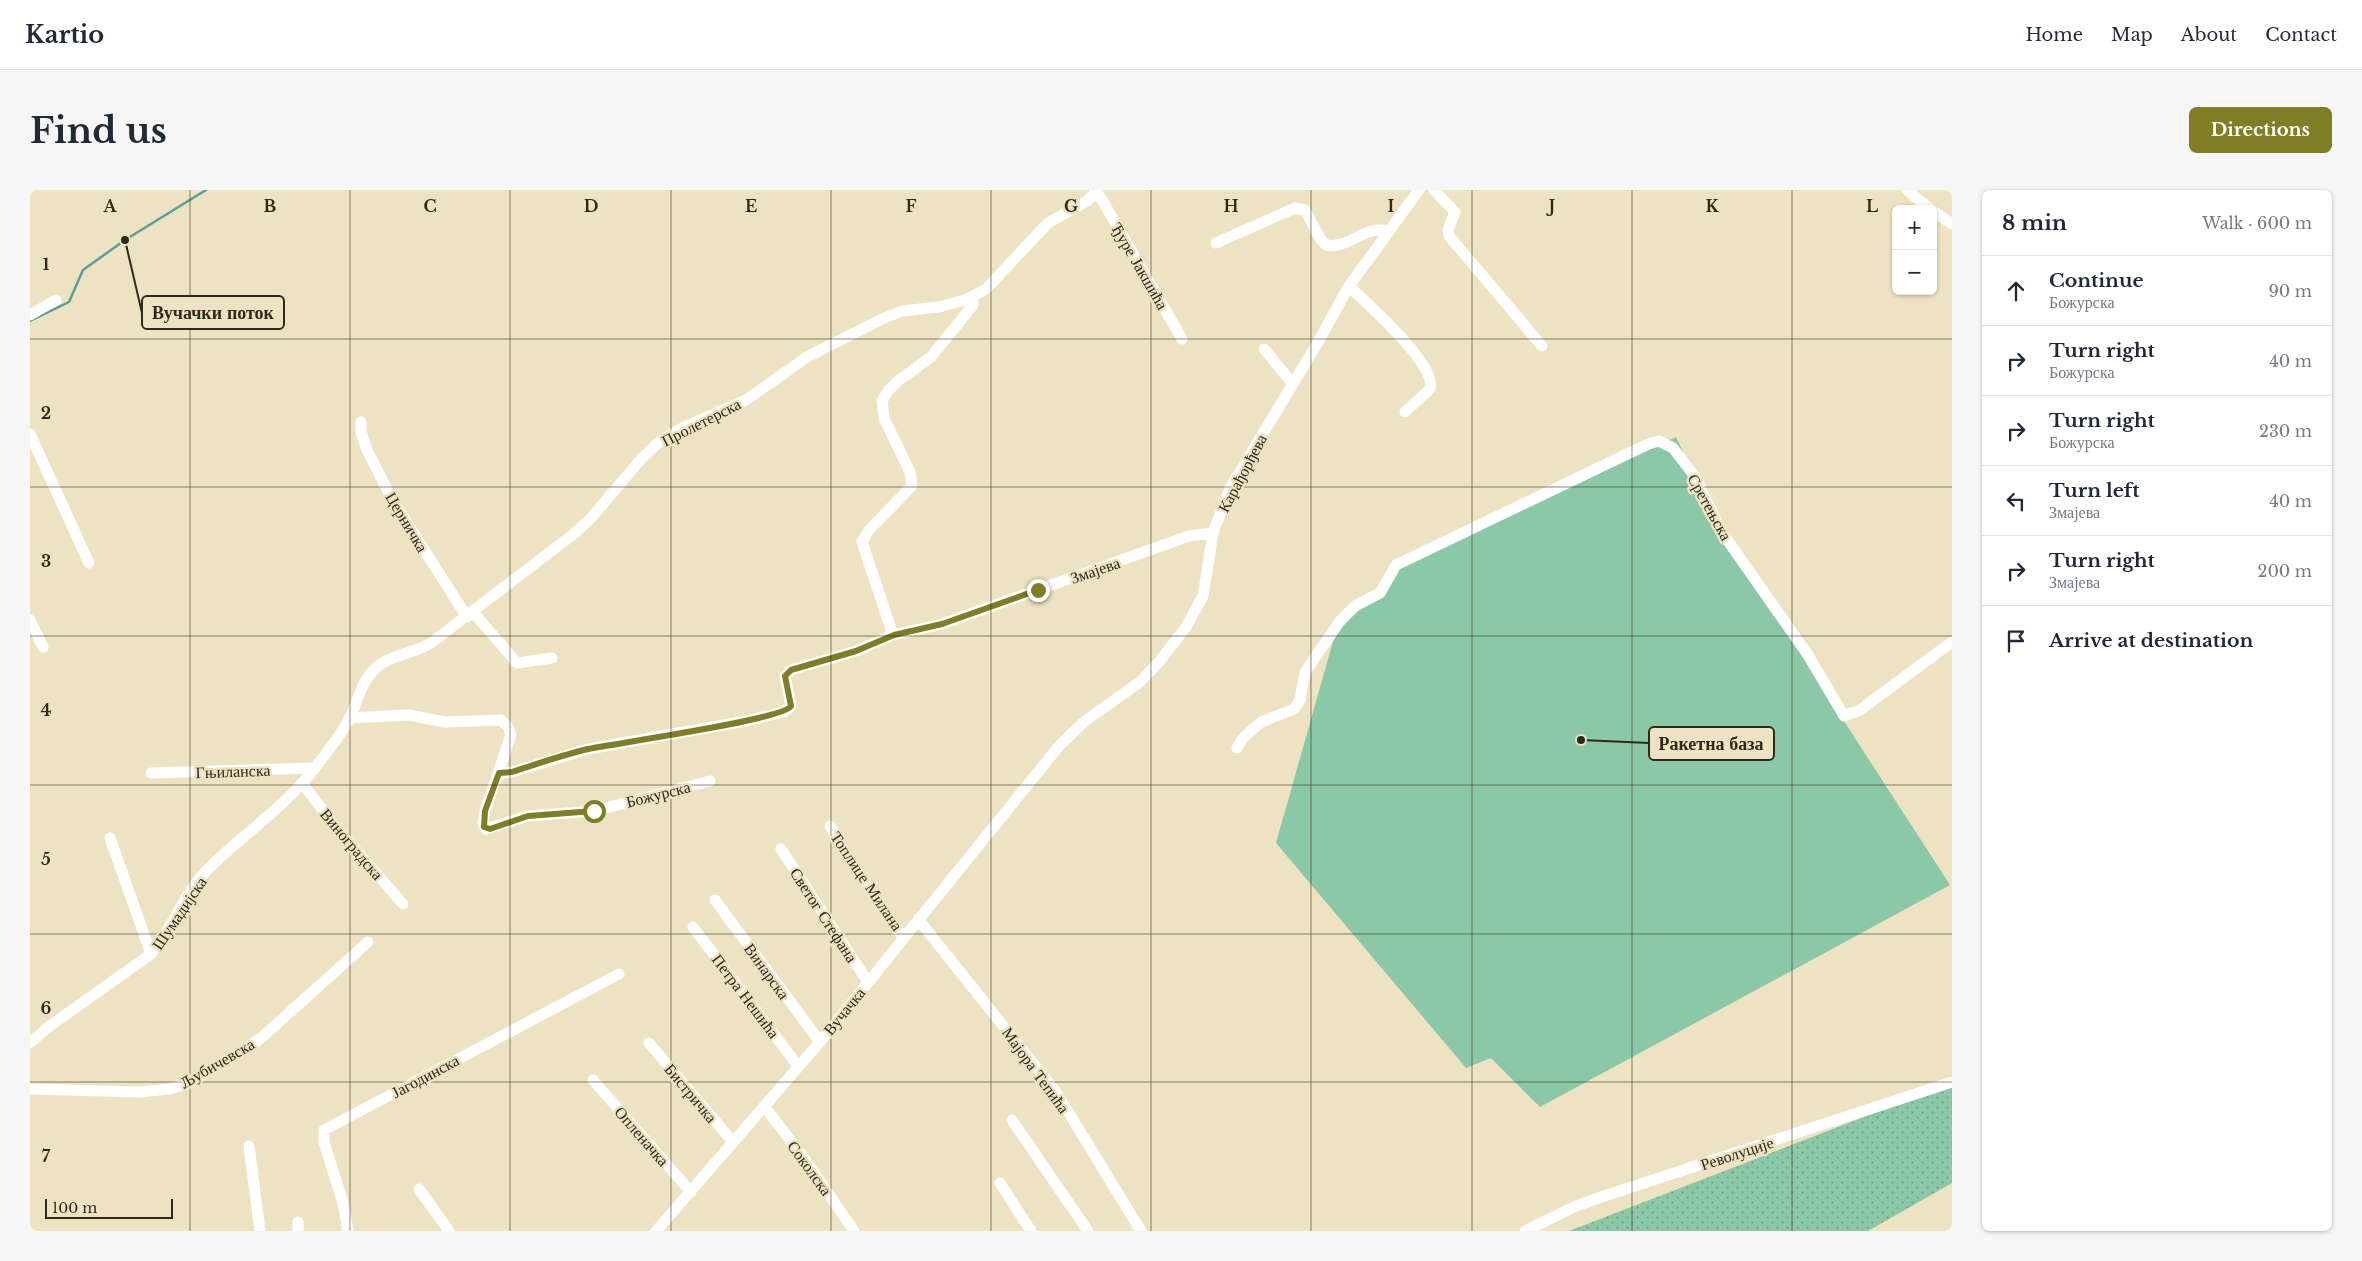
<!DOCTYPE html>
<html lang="en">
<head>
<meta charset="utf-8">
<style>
	body { margin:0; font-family:"Libre Baskerville",serif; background:#f6f6f7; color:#1f2937 }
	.controls { position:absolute; right:15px; top:15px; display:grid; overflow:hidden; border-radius:8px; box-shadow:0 1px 4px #0004 }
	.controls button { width:45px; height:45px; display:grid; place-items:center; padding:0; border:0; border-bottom:1px solid #e0e1e3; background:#fff; color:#1f2937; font:25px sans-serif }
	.scale { position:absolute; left:15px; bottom:12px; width:128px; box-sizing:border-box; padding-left:5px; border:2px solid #2d291c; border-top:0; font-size:14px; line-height:18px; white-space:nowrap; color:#2d291c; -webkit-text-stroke:4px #ede2c1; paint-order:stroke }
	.stop { position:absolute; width:15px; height:15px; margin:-11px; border:4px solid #7f7d25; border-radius:50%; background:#fff }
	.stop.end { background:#7f7d25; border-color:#fff; box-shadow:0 1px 5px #0008 }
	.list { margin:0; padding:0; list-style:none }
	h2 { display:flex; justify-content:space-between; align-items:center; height:65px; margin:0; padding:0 20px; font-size:21px }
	h2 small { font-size:16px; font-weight:400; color:#747a83 }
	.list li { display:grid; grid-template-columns:32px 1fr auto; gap:15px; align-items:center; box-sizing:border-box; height:70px; padding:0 20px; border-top:1px solid #e0e1e3 }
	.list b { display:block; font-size:19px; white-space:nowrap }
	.list p { margin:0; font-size:16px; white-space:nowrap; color:#747a83 }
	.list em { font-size:16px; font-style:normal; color:#747a83 }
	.icon { flex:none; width:28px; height:28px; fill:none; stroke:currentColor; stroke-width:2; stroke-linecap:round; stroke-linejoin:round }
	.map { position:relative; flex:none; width:1922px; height:1041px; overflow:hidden; border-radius:8px }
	header { display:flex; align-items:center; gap:30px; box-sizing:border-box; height:70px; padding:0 25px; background:#fff; border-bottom:1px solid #e0e1e3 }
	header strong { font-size:24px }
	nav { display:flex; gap:28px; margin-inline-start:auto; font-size:18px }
	.intro { display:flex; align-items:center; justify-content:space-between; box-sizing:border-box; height:120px; padding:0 30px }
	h1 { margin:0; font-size:35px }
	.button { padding:12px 22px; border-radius:8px; background:#7f7d25; color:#fff; font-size:18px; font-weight:700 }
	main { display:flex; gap:30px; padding:0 30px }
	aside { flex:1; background:#fff; border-radius:8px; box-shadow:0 1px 4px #0004 }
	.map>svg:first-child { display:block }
</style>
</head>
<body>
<header>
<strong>Kartio</strong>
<nav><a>Home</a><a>Map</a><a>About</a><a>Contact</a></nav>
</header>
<div class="intro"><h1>Find us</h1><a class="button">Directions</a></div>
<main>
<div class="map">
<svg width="1922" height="1041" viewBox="0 0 1922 1041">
	<defs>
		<pattern id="grass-dots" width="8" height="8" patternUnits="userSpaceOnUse" patternTransform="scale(1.25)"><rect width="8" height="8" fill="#8bc8a7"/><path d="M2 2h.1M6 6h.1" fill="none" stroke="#72a287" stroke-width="1.8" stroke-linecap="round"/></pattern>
	</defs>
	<rect width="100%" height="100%" fill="#ede2c1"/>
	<path fill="url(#grass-dots)" d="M1922,897V993L1838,1041H1539L1839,925Z"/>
	<path fill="#8bc8a7" d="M1646,247L1691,341L1920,695L1510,917L1461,868L1436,878L1246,653L1304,448L1324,422L1368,379Z"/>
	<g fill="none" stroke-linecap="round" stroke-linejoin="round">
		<path stroke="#5a9f9a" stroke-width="2.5" d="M0,131L39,112L53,80L95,50L176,0"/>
		<path stroke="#fff" stroke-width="11" d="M1404,0L1425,22L1418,40L1419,46L1512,156
			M1877,0L1900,19
			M1068,3L1152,149
			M1903,21L1922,34
			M1186,53L1265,18L1275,20L1291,50L1296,55C1319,59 1335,35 1357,41
			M1319,96C1336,113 1408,175 1400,199L1375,222
			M0,125L26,110
			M1234,159L1263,194
			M331,232V242L337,260L363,311L437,427
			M0,244L59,373
			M443,422L487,473L522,468
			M0,430L13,457
			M863,445L832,352L839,340L882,296L880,282L854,228L852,211L858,201L868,191L901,167L943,115V108
			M319,528L379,525L415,532L471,530L478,537L481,545L455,621L453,633L456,639L498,626L564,621L680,591
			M1207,558L1212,549L1231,532L1264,519L1270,510L1275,482L1310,431L1325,416L1350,403L1366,375L1618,254L1629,251L1643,258L1666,288L1691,341L1778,465L1814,526L1830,520L1922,452
			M121,583L285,578
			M469,583L482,582L558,559L716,531L754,522L761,516L755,486L761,480L826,461L863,445L912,434L1159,346L1183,343
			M272,593L310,642L373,714
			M800,636L820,671L873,747
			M80,648L121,764
			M751,659L838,792
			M685,710L790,852
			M888,729L1026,902L1111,1041
			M663,737L768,876
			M0,853L17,838L121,764C143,738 153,704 178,679C212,645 255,617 285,578C297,562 311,545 320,528C328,511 331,491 346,478C360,465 385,463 401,453L545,343L561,328L612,268L630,251L654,237L716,210L777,167L852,129L872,121L909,117L935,110L956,99L1018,33L1057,11L1068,0
			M619,853L703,952
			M563,890L661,1002
			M0,899L110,902L139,899L158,894L230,849L338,752
			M734,916L772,965L824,1041
			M982,930L1058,1041
			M219,956L230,1041
			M970,993L1001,1041
			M389,999L419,1041
			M268,1032V1041
			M318,1041L313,1013L294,952V940L589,784
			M626,1041L790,852L1029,556L1055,531L1110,492L1129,472L1156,437L1173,406L1183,343L1200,298L1287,154L1319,96L1389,0
			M1495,1041L1546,1016L1571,1007L1922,892"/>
	</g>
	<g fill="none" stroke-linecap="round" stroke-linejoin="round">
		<path stroke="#7f7d25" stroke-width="6" d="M564,621L498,626L460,639L454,637L455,621L469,583L482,582C507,574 532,565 558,559C586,553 753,530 761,516L755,486L761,480L826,461L864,445L912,434L1008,400"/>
	</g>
	<path fill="none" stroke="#2d291c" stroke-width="1" stroke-opacity="0.55" d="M160,0V1041M320,0V1041M480,0V1041M641,0V1041M801,0V1041M961,0V1041M1121,0V1041M1281,0V1041M1442,0V1041M1602,0V1041M1762,0V1041M0,149H1922M0,297H1922M0,446H1922M0,595H1922M0,744H1922M0,892H1922"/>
	<g text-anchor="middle" stroke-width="5" stroke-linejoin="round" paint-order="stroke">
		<g font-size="16" fill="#2d291c" stroke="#ede2c1">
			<text transform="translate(1110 76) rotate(60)" y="6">Ђуре Јакшића</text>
			<text transform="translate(671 232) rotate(-27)" y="6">Пролетерска</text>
			<text transform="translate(1212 283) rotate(-62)" y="6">Карађорђева</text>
			<text transform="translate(1680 317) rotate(61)" y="6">Сретењска</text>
			<text transform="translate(377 332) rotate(59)" y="6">Церничка</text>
			<text transform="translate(1065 380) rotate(-19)" y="6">Змајева</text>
			<text transform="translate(203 581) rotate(-2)" y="6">Гњиланска</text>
			<text transform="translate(628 604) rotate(-14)" y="6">Божурска</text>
			<text transform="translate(322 654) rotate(50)" y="6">Виноградска</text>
			<text transform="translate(837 691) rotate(56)" y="6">Топлице Милана</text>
			<text transform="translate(149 723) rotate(-56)" y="6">Шумадијска</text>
			<text transform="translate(794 725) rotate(57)" y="6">Светог Стефана</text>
			<text transform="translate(737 781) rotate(54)" y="6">Винарска</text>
			<text transform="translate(716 806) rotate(53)" y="6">Петра Нешића</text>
			<text transform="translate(814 821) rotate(-51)" y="6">Вучачка</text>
			<text transform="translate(187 873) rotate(-30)" y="6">Љубичевска</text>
			<text transform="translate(1006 880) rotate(54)" y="6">Мајора Тепића</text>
			<text transform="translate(395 886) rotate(-28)" y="6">Јагодинска</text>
			<text transform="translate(661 903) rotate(50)" y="6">Бистричка</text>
			<text transform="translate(612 946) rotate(49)" y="6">Опленачка</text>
			<text transform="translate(1707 963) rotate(-18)" y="6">Револуције</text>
			<text transform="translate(780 978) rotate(54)" y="6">Соколска</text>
		</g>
	</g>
	<g font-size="16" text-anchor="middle" font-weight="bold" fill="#2d291c" stroke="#ede2c1" stroke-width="5" stroke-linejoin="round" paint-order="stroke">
		<text x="80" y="22">A</text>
		<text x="240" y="22">B</text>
		<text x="400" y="22">C</text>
		<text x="561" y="22">D</text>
		<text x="721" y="22">E</text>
		<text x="881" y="22">F</text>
		<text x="1041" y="22">G</text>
		<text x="1201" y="22">H</text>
		<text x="1361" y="22">I</text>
		<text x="1522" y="22">J</text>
		<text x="1682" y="22">K</text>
		<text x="1842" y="22">L</text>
		<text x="16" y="80">1</text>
		<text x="16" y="229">2</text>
		<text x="16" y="377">3</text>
		<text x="16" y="526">4</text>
		<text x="16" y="675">5</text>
		<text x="16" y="824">6</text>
		<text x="16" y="972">7</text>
	</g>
	<path fill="none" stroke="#2d291c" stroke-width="2" d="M95 50L112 123M1551 550L1619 553"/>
	<g fill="#2d291c" stroke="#ede2c1" stroke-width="2">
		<circle cx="95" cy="50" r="5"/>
		<circle cx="1551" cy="550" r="5"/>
	</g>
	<g fill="#ede2c1" stroke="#2d291c" stroke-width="2">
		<rect x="112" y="106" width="142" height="33" rx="5"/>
		<rect x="1619" y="537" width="125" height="33" rx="5"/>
	</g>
	<g font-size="18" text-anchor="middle" font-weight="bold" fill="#2d291c">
		<text x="183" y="129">Вучачки поток</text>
		<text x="1681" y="560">Ракетна база</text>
	</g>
</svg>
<div class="controls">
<button>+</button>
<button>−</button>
</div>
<div class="scale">100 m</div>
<div class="stop" style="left:564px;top:621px"></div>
<div class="stop end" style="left:1008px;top:400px"></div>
</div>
<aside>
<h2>8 min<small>Walk · 600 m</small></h2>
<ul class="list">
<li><svg class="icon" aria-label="ahead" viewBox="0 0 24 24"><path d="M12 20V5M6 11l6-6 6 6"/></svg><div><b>Continue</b><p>Божурска</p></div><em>90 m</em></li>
<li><svg class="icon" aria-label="right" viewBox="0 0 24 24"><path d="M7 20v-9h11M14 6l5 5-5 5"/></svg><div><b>Turn right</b><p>Божурска</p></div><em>40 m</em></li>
<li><svg class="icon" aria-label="right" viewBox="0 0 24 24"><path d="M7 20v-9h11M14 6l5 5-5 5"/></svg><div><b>Turn right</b><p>Божурска</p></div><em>230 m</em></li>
<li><svg class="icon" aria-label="left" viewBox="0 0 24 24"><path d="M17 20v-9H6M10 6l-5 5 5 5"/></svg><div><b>Turn left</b><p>Змајева</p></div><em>40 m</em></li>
<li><svg class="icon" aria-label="right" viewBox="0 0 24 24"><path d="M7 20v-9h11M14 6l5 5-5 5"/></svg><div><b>Turn right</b><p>Змајева</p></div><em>200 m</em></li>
<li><svg class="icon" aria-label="arrive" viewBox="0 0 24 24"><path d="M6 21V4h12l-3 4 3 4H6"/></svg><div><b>Arrive at destination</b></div></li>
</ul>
</aside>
</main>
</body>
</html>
